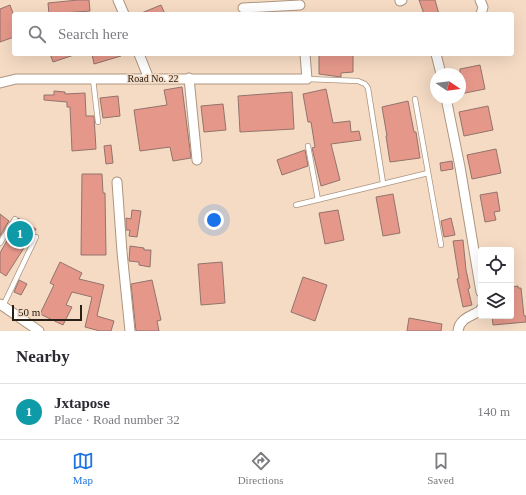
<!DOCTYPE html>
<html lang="en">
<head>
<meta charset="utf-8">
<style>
	body { margin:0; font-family:Georgia,serif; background:#f2f2f3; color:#2b2b33 }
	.controls { position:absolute; right:12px; bottom:12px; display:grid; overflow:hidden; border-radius:4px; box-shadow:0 4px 16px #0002 }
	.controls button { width:36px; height:36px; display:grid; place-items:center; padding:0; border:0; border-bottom:1px solid #e1e1e2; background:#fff; color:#2b2b33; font:20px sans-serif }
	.compass { position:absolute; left:430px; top:68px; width:36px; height:36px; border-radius:50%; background:#fff; box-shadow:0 4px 16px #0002; rotate:103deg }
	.scale { position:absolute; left:12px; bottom:10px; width:70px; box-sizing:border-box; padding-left:4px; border:2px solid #292017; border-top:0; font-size:11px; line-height:14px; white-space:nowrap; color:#292017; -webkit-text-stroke:3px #f5dbc4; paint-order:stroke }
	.you { position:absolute; left:214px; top:220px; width:14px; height:14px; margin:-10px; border:3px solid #fff; border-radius:50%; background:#1a73e8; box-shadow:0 0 0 6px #1a73e833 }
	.badge { display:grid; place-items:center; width:26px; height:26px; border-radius:50%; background:#1f74de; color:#fff; font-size:13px; font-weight:700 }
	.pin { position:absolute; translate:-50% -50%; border:2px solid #fff; box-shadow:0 1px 4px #0006 }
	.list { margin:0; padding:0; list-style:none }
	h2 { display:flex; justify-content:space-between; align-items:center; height:52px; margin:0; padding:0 16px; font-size:17px }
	h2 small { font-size:13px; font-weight:400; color:#7c7c81 }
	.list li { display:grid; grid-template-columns:26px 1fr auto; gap:12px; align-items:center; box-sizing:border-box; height:56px; padding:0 16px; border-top:1px solid #e1e1e2 }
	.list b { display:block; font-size:15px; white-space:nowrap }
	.list p { margin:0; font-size:13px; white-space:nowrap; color:#7c7c81 }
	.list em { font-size:13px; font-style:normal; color:#7c7c81 }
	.icon { flex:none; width:22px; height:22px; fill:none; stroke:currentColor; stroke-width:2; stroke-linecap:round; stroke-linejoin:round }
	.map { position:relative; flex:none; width:526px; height:331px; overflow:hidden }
	.search { position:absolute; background:#fff; box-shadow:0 4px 16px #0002; left:12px; right:12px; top:12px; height:44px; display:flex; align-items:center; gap:10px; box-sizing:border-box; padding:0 14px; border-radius:4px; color:#7c7c81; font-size:15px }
	.sheet { height:108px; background:#fff }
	nav { display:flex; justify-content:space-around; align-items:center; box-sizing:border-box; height:56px; border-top:1px solid #e1e1e2; background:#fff; font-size:11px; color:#7c7c81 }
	nav a { display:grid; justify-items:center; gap:2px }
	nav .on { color:#1f74de }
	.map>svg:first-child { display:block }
</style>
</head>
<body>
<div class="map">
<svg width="526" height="331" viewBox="0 0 526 331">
	<rect width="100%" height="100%" fill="#f5dbc4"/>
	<path fill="#e5988a" stroke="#93736c" d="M78,0H89L90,11L49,14L48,3Z
		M419,0H435L439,14H424Z
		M10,5L14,16V37L0,42V9Z
		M161,5L165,14H139Z
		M50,54H73L74,55L53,62Z
		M92,54H120L121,56L94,64Z
		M319,54H353V72L341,73V77L319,74Z
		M480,65L485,89L460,94V69Z
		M182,87L191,158L173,161L170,147L140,151L134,110L167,105L164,90Z
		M326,89L333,123L350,121L351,132L359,131L361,140L331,144L340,180L321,186L312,148L315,147L311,122H308L303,94Z
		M54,91L65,92V94L85,93L86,116H94L96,149L72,151L70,107H67V102L44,100V95H54Z
		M292,92L294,129L240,132L238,96Z
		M118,96L120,116L103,118L100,98Z
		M408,101L414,132H416L420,158L390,162L386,136H387L382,107Z
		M223,104L226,130L204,132L201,106Z
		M488,106L493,130L464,136L459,112Z
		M111,145L113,163L106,164L104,146Z
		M496,149L501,173L472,179L467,155Z
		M305,150L308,166L282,175L277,160Z
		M452,161L453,169L441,171L440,163Z
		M82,174H102L103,193H105L106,255H81Z
		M497,192L500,211L494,212L496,220L485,222L480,195Z
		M393,194L400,233L383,236L376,197Z
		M132,210L141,211L137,237L129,236L130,230H126V218L131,219Z
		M338,210L344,240L325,244L319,213Z
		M0,214L9,221L0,236Z
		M18,218L36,229L6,276L0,272V253L18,221Z
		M451,218L455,235L444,237L441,221Z
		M463,240L466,270L470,288L468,289L472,305L463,307L457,279L459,278L453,241Z
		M130,246L144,248V250H151L150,267L139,265V262L129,261Z
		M60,262L82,273L79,279L104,285L97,316L114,321L111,331H100L85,327L92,297L72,292L66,305L72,307L63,325L40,314L54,285L50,283Z
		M222,262L225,303L201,305L198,264Z
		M303,277L327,285L315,321L291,312Z
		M19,280L27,284L21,295L14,292Z
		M152,280L161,320L157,321L159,331H136L131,284Z
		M518,286V288H521L524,316H526V322L493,325L492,316H511V287Z
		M409,318L442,324L441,331H407Z"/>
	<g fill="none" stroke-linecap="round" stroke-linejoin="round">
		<g stroke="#ad957f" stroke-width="6">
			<path id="service" d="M93,79L98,122
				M307,79L358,81L365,84L368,88L383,183
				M415,99L441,245
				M308,146L318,200
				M296,205L428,173
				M0,243L15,219
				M3,306L36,237"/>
		</g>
		<g stroke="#ad957f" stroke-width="11">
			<path id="minor" d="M118,0L124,14
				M480,0L483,7L481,14
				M400,1L402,0
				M243,8L300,5
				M139,54L149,79
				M436,54L441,74
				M189,78L197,160
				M0,83L16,79H307L305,54
				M446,98L460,167L481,292
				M117,182L122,252L130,331
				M0,304L39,331
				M458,331C459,319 471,316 480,311L481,309"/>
		</g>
		<use href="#service" stroke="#fff" stroke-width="4.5"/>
		<use href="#minor" stroke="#fff" stroke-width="9"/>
	</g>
	<g text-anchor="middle" stroke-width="3" stroke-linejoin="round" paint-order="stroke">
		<g font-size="10" fill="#292017" stroke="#f5dbc4">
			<text x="153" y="82">Road No. 22</text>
		</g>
	</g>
</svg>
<div class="controls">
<button><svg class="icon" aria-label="locate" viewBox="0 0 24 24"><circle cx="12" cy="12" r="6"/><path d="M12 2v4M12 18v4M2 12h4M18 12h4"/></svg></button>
<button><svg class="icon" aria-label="layers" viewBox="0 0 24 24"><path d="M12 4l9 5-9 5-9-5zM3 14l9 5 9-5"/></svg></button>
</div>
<svg class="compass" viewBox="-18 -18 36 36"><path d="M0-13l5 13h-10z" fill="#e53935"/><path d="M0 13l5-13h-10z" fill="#7c7c81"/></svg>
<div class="scale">50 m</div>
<div class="you"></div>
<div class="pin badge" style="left:20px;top:234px;background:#0f9aa8">1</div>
<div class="search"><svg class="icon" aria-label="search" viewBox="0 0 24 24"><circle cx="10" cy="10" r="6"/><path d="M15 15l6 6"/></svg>Search here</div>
</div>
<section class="sheet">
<h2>Nearby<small></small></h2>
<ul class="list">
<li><span class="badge" style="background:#0f9aa8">1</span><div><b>Jxtapose</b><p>Place · Road number 32</p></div><em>140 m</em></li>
</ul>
</section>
<nav>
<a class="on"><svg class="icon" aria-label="map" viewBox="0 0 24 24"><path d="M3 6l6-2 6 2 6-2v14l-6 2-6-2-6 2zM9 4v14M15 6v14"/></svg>Map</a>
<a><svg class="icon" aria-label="directions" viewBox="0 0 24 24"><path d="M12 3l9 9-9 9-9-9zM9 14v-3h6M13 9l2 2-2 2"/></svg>Directions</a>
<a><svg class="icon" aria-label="saved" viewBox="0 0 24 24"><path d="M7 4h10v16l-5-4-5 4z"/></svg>Saved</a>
</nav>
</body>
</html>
